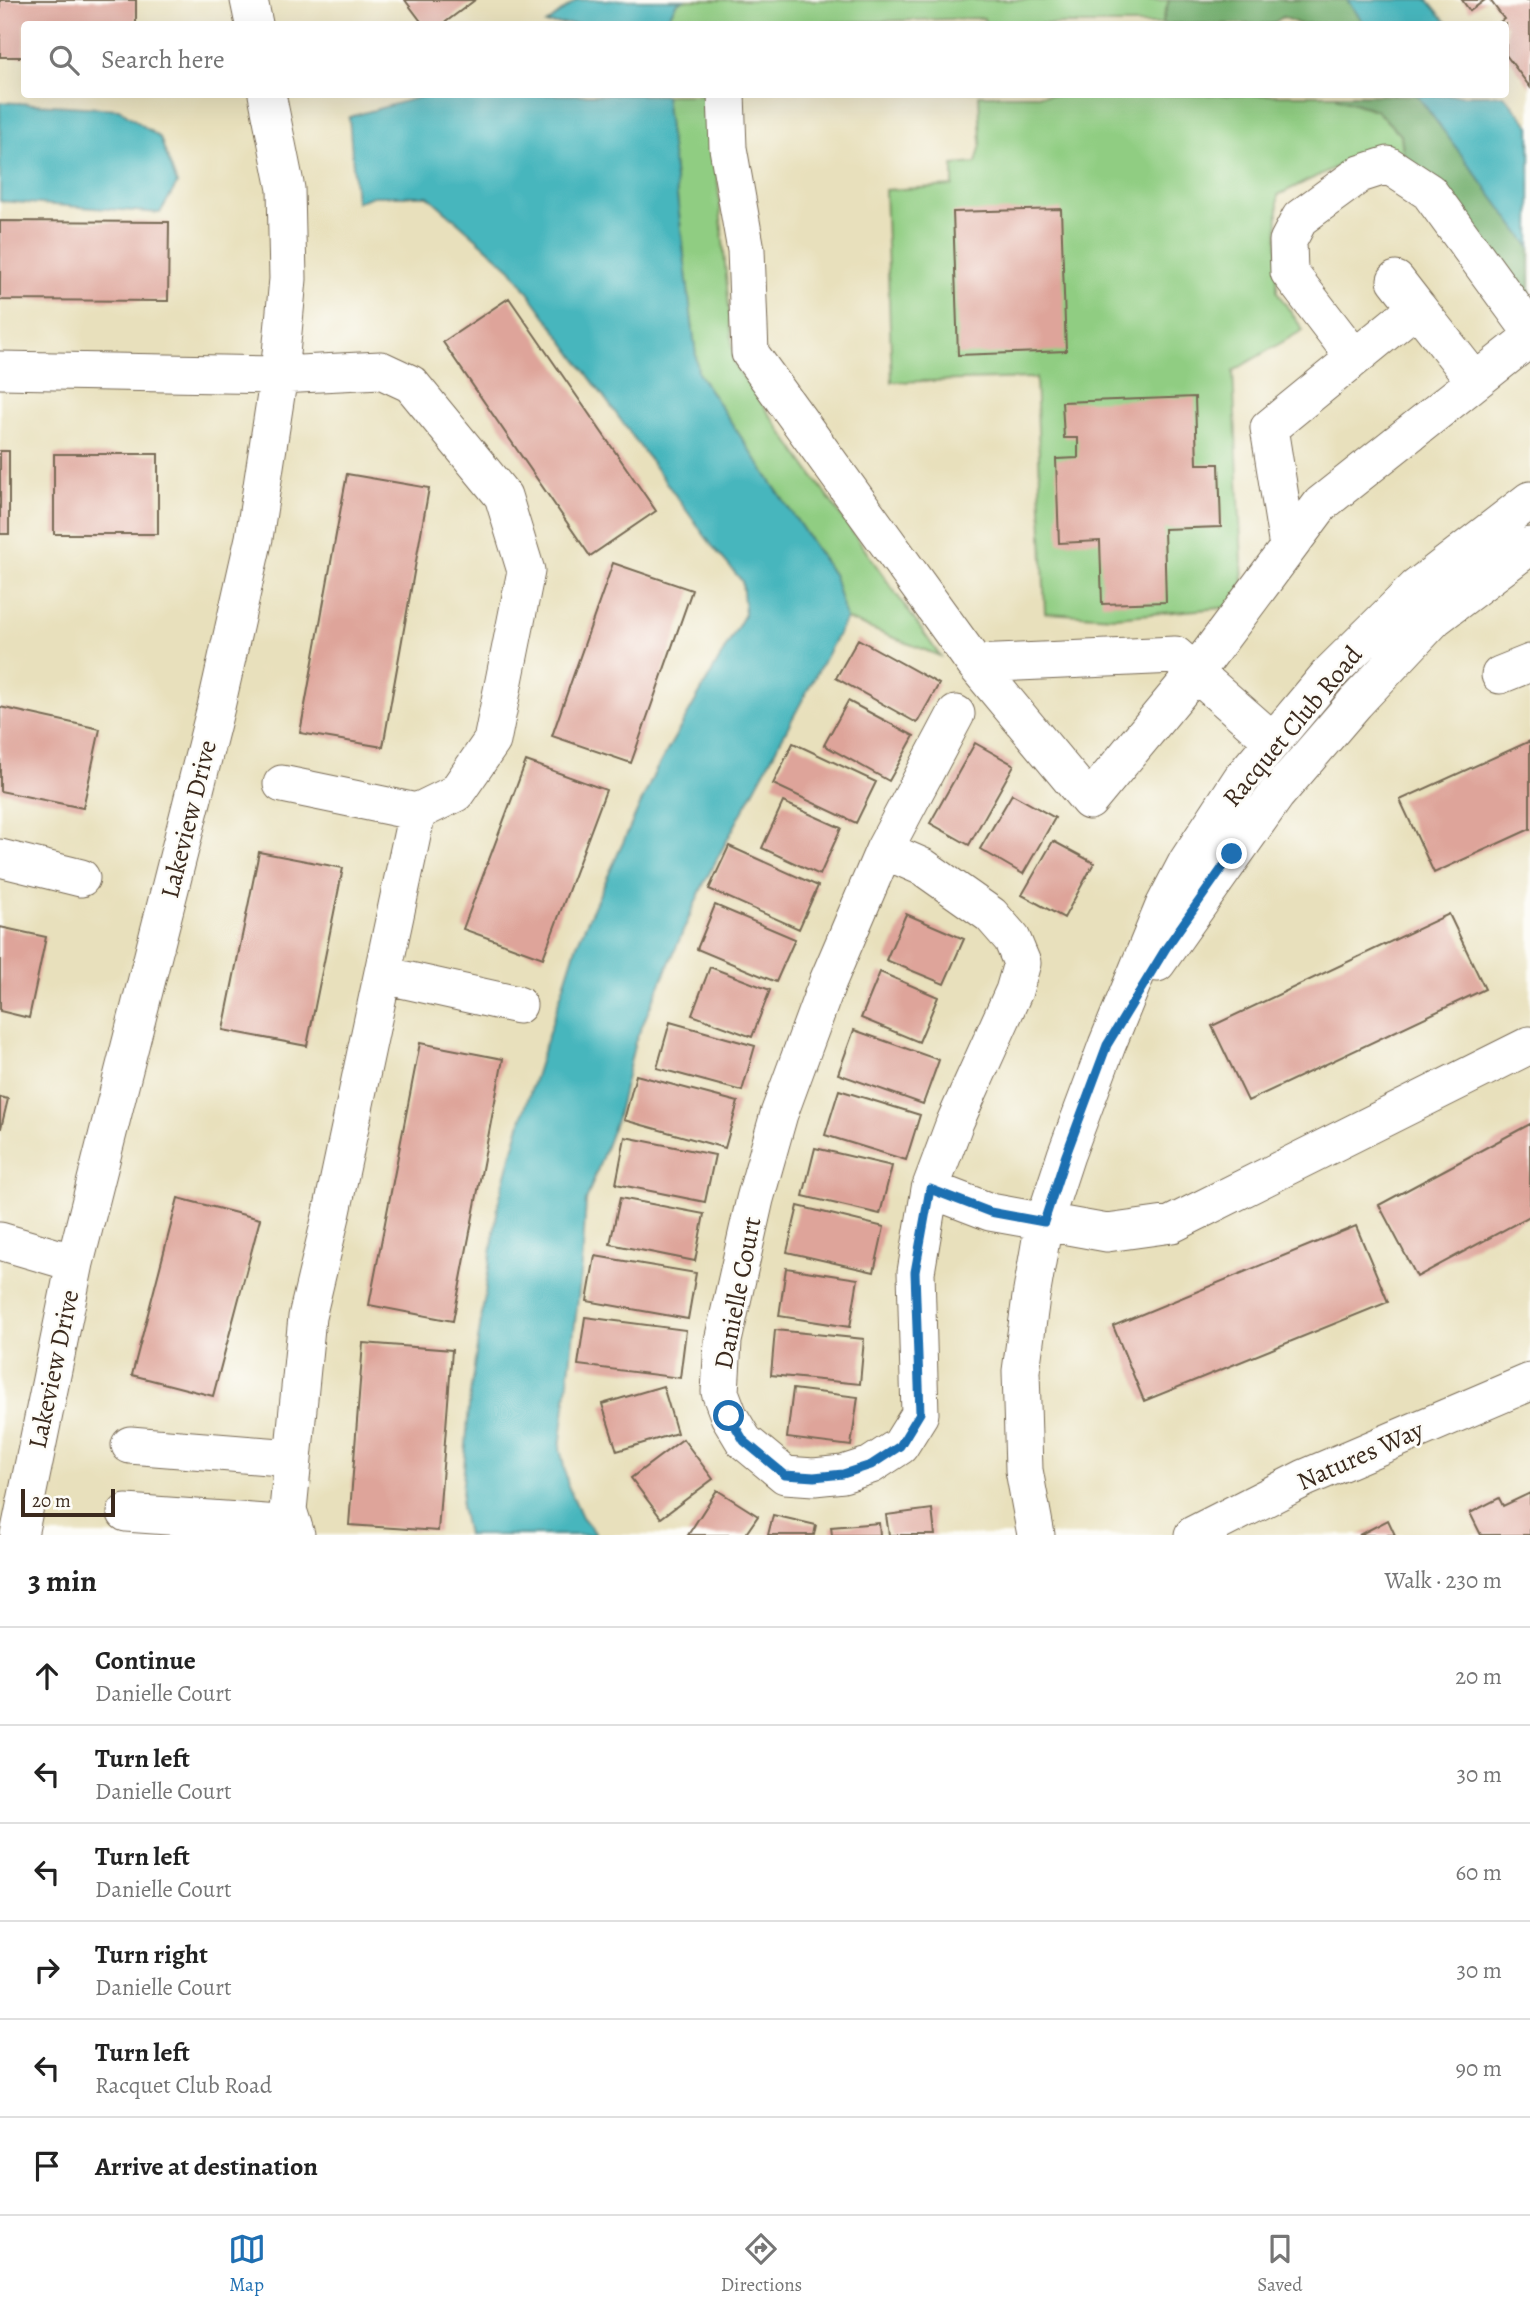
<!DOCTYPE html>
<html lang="en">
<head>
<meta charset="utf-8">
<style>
	body { margin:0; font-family:Alegreya,serif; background:#f6f6f6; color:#222 }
	.scale { position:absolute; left:21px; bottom:18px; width:94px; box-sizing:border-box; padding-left:7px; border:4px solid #3b2a1e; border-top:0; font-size:19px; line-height:24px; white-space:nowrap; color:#3b2a1e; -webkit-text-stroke:5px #fdfcf7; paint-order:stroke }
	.stop { position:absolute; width:21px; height:21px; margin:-16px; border:5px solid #1f6fb2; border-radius:50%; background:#fff }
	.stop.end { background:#1f6fb2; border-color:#fff; box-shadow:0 2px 7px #0008 }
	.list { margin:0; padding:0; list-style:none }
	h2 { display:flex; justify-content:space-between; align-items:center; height:91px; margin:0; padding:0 28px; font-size:30px }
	h2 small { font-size:23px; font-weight:400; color:#767676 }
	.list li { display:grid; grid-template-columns:46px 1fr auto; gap:21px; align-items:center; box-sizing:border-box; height:98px; padding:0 28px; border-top:2px solid #e0e0e0 }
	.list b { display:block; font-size:26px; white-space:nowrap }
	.list p { margin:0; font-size:23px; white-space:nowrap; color:#767676 }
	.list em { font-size:23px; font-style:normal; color:#767676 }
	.icon { flex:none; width:38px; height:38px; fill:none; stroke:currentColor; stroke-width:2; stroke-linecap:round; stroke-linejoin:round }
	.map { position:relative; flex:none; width:1530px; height:1535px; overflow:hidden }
	.search { position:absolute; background:#fff; box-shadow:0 7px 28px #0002; left:21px; right:21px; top:21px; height:77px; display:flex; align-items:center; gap:18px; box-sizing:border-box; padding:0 24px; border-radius:7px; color:#767676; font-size:26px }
	.sheet { height:679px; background:#fff }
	nav { display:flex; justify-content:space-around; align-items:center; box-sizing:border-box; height:98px; border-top:2px solid #e0e0e0; background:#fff; font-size:19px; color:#767676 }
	nav a { display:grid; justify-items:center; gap:4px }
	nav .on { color:#1f6fb2 }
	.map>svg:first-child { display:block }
</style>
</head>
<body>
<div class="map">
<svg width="1530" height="1535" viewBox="0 0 1530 1535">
	<rect width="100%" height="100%" fill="#fdfcf7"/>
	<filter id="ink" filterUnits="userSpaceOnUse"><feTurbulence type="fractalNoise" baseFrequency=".0143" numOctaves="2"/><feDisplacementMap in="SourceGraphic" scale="14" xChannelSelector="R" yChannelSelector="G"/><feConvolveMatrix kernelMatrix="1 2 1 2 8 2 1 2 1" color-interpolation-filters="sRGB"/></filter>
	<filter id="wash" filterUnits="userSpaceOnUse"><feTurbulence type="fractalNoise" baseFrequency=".00686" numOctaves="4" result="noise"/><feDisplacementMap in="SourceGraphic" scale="28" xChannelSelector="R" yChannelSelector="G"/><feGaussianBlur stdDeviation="1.57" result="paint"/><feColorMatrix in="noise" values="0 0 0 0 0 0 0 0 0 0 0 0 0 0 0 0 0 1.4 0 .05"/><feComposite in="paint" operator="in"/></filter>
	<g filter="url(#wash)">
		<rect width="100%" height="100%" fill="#e8e0bc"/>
		<path fill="#90cd82" stroke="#667c50" stroke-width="2" d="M683,0H1169L1162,24H985L984,18L782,24H665L676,4Z
			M665,95H710L734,364L940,656L846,619L834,576L698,373Z
			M979,95H1336L1338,98L1376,110L1401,135L1404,158L1369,151L1278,195L1277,292L1303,330L1233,371L1244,606L1115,617L1045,613L1036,378L892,382L885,190L953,186V165L976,163L981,144Z"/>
		<path fill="#74b070" stroke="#586d47" stroke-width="2" d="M1169,0H1347L1365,24H1299L1283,17L1272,24H1162Z
			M1336,95H1417L1530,247V308L1404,158L1401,135L1376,110L1338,98Z"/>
		<path fill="#46b6bd" stroke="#40706e" stroke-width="2" d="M577,0H683L676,4L665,24H546Z
			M1347,0H1428L1448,24H1365Z
			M431,94L665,95L698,373L834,576L846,619L704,883L635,1042L617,1117L586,1201L582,1265L560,1448L568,1486L582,1517L597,1535H467L461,1507L470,1394L499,1200L522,1118L577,944L655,772L745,614L742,581L713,547L511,269L428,196H373L356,202L349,117Z
			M1417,95H1504L1530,126V247Z
			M0,102L119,109L160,138L177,184L160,213L0,201Z"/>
		<g id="blocks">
			<path fill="#dea49a" d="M0,0H136V24H24V57H0Z
				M405,0H475L443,24H423Z
				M1462,0H1485L1470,11Z
				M1490,0H1530V87L1506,55V24H1497L1504,19Z
				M1061,209L1066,351L958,355L953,212Z
				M0,221L169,222L168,301L0,300Z
				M509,298L656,511L590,556L443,342Z
				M1195,397L1197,464H1219L1221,527L1164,529L1166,602L1102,604L1100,541L1059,543L1056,459L1078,458V438H1064L1062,402Z
				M0,451H9V534H0Z
				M54,454H158V534H54Z
				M347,474L429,488L383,747L300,733Z
				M613,563L692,590L631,763L552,736Z
				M858,639L939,684L917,723L836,678Z
				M848,701L914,736L889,781L824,745Z
				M0,707L100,729L83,808L0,791Z
				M1530,741V829L1434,873L1400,800Z
				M793,743L876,782L856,823L773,784Z
				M975,743L1014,765L969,845L930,823Z
				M526,761L606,790L543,958L463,929Z
				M1012,794L1055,818L1023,874L980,849Z
				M783,802L841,828L820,875L762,848Z
				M1053,841L1094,863L1064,918L1022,895Z
				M729,846L818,886L799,929L709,889Z
				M259,852L343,868L307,1046L223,1030Z
				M715,905L795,939L776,982L697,949Z
				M906,914L964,939L944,984L886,960Z
				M1449,914L1485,989L1248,1101L1212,1026Z
				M0,927L46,937L29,1018L0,1011Z
				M710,967L770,990L752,1037L692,1015Z
				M880,972L938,997L919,1042L861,1018Z
				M670,1022L755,1046L742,1091L657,1068Z
				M854,1030L939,1060L923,1104L838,1074Z
				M420,1043L503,1059L453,1321L369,1305Z
				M636,1075L738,1102L725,1148L624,1120Z
				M839,1090L920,1115L906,1160L825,1135Z
				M0,1097L8,1099L1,1128H0Z
				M1530,1124V1216L1417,1277L1379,1205Z
				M625,1137L715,1155L705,1202L616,1184Z
				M815,1148L892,1166L880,1214L803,1196Z
				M178,1198L260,1219L213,1396L132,1375Z
				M620,1198L704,1214L695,1261L610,1244Z
				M798,1206L884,1227L874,1272L787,1252Z
				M1356,1226L1388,1302L1144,1401L1113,1326Z
				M595,1256L696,1273L688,1319L587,1301Z
				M786,1268L858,1279L850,1327L779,1316Z
				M585,1317L686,1330L680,1378L578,1365Z
				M775,1330L864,1339L860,1384L771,1375Z
				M363,1343L452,1350L438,1531L349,1525Z
				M663,1386L677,1433L617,1451L602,1404Z
				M793,1389L858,1397L851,1446L787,1438Z
				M683,1439L713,1479L661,1518L631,1478Z
				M717,1490L758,1516L745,1535H688Z
				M1530,1493V1535H1481L1470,1513L1499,1498L1503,1506Z
				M932,1509L935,1535H889L886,1515Z
				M773,1515L816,1525L814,1535H768Z
				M1388,1520L1395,1535H1359Z
				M879,1523L880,1535H832L831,1527Z"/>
		</g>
	</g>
	<g filter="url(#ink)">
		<use href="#blocks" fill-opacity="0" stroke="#786a55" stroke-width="2"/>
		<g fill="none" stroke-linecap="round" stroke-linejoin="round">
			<g stroke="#786a55" stroke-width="39">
				<path id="minor" d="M249,0L254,24
					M726,94L728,148L746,250L750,353L975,664L1175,655L1273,741
					M1396,280L1417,307
					M1354,357L1289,272L1288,241L1300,218L1360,174L1388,165L1429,192L1530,330
					M0,370L279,375L381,370L411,384L503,496L526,571L492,741L456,793L417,812L332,1212L307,1317L288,1510L296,1535
					M1288,547L1269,428L1417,307L1475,381
					M975,664L1089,801L1195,673L1321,504L1530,338
					M1500,675L1530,663
					M282,784L417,812
					M884,850L923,867L991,915L1012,939L1022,963L1014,991L955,1122L930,1189L916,1272L920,1414L900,1446L871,1465L843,1474L814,1477L785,1475L744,1441L729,1416L720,1392L723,1341L755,1199L779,1114L828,981Z
					M884,850L956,714
					M0,858L81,878
					M1157,963L1276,795L1355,703L1435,618L1530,546
					M383,975L518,1005
					M930,1189L990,1212L1107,1233L1172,1224L1530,1045
					M0,1241L75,1263
					M130,1445L293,1458
					M126,1513L293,1525
					M19,1535L75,1263L216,707L254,538L279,375L288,279L286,189L267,94
					M1036,1535L1024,1470L1021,1371L1031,1297L1044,1222L1066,1155L1107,1045L1164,906L1187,862L1242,778L1329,674L1416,588L1530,500
					M1193,1535L1305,1478L1530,1382"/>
			</g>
			<use href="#minor" stroke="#fff" stroke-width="37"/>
		</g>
	</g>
	<g fill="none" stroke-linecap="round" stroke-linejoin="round" filter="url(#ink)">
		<path stroke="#1f6fb2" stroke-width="9" d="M729,1416L744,1441L785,1475L814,1477L843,1474L871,1465L900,1446L920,1413L915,1272L930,1189L990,1212L1044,1222L1066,1155L1107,1045L1166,948L1232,854"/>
	</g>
	<g text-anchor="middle" stroke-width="5" stroke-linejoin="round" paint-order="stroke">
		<g font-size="26" fill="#3b2a1e" stroke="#fdfcf7">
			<text transform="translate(1292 726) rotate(-50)" y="9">Racquet Club Road</text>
			<text transform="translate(188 819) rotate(-76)" y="9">Lakeview Drive</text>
			<text transform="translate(737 1293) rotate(-79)" y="9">Danielle Court</text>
			<text transform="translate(53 1369) rotate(-78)" y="9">Lakeview Drive</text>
			<text transform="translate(1360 1455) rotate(-24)" y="9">Natures Way</text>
		</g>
	</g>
</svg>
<div class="scale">20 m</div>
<div class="stop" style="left:729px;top:1416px"></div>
<div class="stop end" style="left:1232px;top:854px"></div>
<div class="search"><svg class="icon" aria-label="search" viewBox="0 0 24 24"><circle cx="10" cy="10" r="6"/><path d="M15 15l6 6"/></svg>Search here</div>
</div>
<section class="sheet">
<h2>3 min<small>Walk · 230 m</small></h2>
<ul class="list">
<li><svg class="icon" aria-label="ahead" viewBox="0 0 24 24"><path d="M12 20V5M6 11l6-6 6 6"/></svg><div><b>Continue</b><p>Danielle Court</p></div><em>20 m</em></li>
<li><svg class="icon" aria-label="left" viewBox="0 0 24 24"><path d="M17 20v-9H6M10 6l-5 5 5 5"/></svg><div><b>Turn left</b><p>Danielle Court</p></div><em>30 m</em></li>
<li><svg class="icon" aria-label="left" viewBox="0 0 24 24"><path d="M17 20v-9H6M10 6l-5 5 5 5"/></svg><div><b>Turn left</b><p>Danielle Court</p></div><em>60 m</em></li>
<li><svg class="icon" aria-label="right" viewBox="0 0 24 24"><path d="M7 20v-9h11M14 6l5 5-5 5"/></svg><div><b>Turn right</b><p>Danielle Court</p></div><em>30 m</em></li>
<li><svg class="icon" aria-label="left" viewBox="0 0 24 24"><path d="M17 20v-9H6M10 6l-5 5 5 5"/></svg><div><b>Turn left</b><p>Racquet Club Road</p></div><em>90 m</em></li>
<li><svg class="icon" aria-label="arrive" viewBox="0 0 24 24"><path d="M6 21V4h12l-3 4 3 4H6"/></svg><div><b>Arrive at destination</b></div></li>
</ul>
</section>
<nav>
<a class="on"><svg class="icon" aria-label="map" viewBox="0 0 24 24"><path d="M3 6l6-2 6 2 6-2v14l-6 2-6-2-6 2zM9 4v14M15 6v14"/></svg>Map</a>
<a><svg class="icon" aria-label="directions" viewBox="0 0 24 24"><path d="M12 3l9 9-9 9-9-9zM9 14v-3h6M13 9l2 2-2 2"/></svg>Directions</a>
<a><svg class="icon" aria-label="saved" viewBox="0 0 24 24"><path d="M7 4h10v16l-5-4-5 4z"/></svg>Saved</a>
</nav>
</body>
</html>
